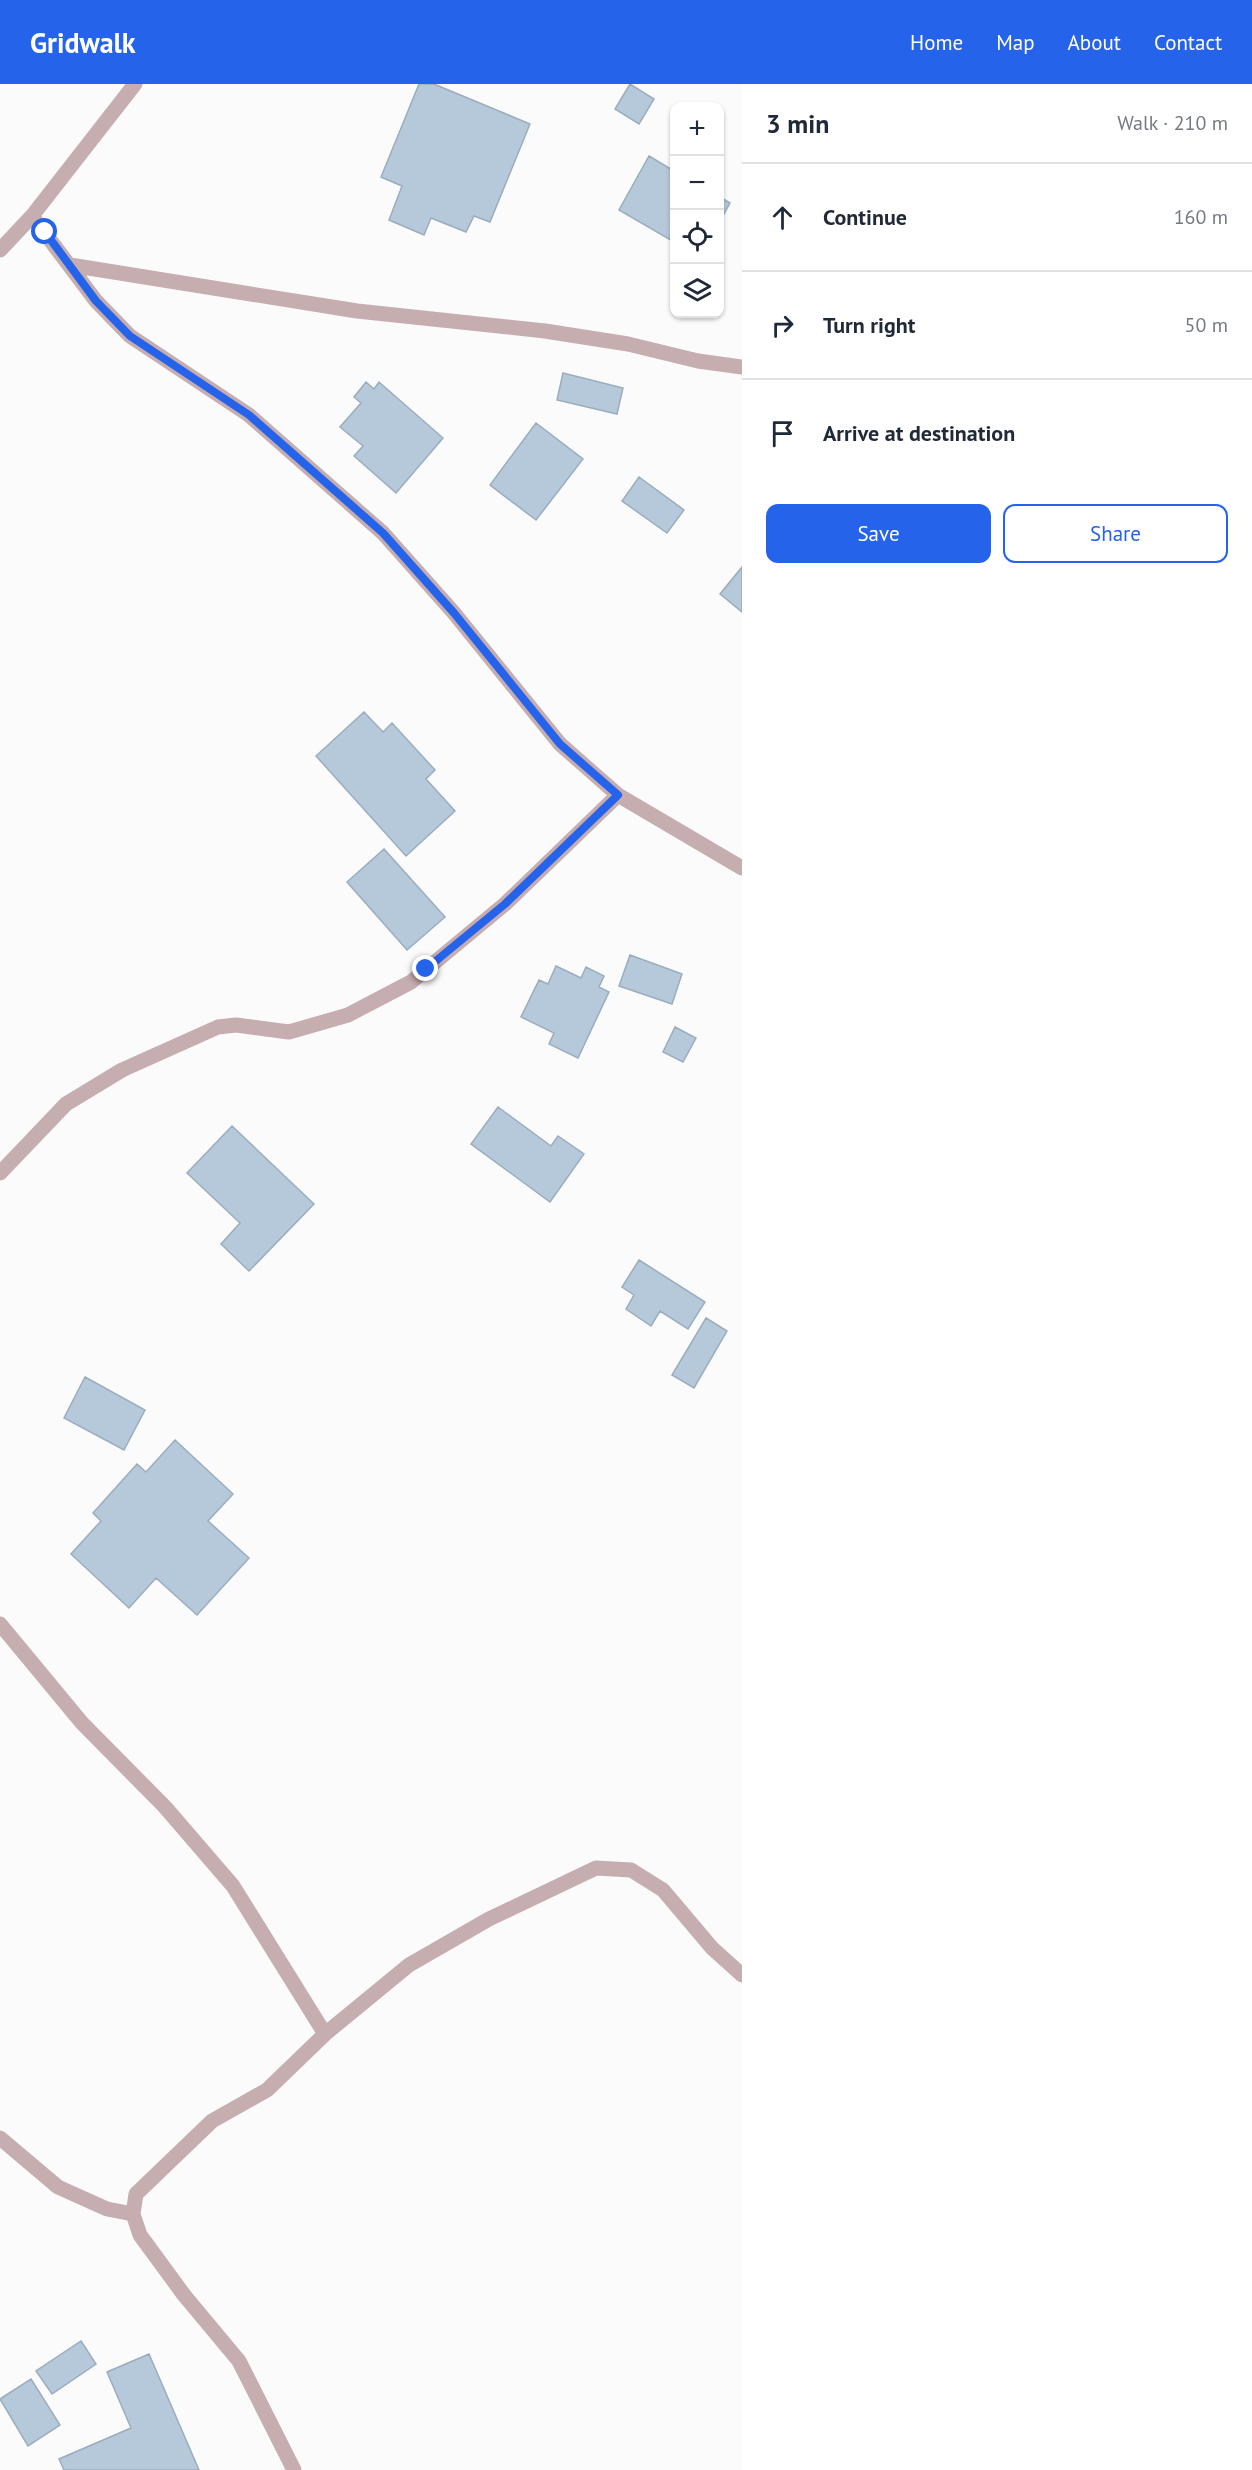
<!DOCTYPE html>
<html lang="en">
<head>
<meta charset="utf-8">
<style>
	body { margin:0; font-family:"PT Sans",sans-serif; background:#f6f6f7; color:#1f2937 }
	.controls { position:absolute; right:18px; top:18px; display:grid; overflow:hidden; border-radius:12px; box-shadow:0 2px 4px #0004 }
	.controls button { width:54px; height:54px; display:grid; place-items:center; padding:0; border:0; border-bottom:2px solid #e0e1e3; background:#fff; color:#1f2937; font:30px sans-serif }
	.stop { position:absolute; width:18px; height:18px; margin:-14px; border:4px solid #2563eb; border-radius:50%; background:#fff }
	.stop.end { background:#2563eb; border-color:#fff; box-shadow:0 2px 6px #0008 }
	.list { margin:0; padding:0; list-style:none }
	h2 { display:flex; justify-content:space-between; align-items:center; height:78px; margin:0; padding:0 24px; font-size:26px }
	h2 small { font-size:20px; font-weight:400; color:#747a83 }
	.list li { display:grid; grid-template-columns:39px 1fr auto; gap:18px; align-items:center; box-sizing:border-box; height:108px; padding:0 24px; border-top:2px solid #e0e1e3 }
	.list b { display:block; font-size:22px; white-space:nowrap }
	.list em { font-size:20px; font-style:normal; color:#747a83 }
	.actions { display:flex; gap:12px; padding:18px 24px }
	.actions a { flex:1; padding:14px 0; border:2px solid #2563eb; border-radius:12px; text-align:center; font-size:21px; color:#2563eb }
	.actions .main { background:#2563eb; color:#fff }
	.icon { flex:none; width:33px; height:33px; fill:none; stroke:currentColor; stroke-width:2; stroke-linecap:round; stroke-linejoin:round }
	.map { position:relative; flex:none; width:742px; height:2386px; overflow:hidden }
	header { display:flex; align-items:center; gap:36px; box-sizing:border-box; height:84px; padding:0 30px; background:#2563eb; color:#fff }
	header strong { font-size:28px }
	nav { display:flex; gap:33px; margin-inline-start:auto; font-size:21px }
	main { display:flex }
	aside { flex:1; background:#fff }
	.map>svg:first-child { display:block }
</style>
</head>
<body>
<header>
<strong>Gridwalk</strong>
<nav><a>Home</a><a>Map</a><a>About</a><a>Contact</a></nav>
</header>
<main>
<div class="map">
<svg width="742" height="2386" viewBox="0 0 742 2386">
	<rect width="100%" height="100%" fill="#fbfbfb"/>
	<path fill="#b6c9db" stroke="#9aadbe" stroke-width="1.5" d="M419,0H434L530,40L490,138L474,132L466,148L431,134L424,151L389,136L402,102L381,93Z
		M630,0L654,15L639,40L615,25Z
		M649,72L674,87V158L619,126Z
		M720,113L730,119L720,137Z
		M563,289L623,304L617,330L557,316Z
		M366,298L374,305L379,298L443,354L396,409L354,372L363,362L340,343L361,319L354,313Z
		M536,339L583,375L536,436L490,401Z
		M639,393L684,426L667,449L622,417Z
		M742,483V528L720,510Z
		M364,628L383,648L392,639L435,686L426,695L455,727L406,772L316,672Z
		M384,765L445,833L407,866L347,798Z
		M630,871L682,890L672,920L619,902Z
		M556,882L581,894L586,883L604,892L599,903L609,908L578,974L549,960L554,949L521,933L539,896L548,900Z
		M675,943L696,954L683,978L663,968Z
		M498,1023L551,1062L558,1052L584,1070L550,1118L471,1060Z
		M232,1042L314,1120L249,1187L221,1160L240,1139L187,1089Z
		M639,1176L705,1218L688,1245L660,1227L651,1242L626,1225L634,1211L622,1203Z
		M706,1234L727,1247L694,1304L672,1291Z
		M85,1293L145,1326L124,1366L64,1334Z
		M175,1356L233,1410L208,1437L249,1474L197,1531L156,1494L129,1524L71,1470L101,1437L93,1429L137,1380L146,1388Z
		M81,2257L96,2280L52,2310L36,2287Z
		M149,2270L199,2386H64L59,2375L131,2344L107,2288Z
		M31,2295L60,2341L28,2362L0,2315Z"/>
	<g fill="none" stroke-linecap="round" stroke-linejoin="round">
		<path stroke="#c6adaf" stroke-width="15" d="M32,132L96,217L130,252L249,331L383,449L454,529L560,660L618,711L742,784
			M0,166L32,132L135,0
			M70,181L357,227L545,247L628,260L698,277L742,283
			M0,1089L66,1020L122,986L218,943L236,941L289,948L348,931L411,898L505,820L618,711
			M0,1540L82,1639L165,1723L233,1802L325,1950
			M0,2054L58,2103L107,2125L133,2130
			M294,2386L239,2277L184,2211L140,2151L133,2130L136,2110L212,2037L267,2006L325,1950L409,1881L489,1835L596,1784L631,1786L663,1806L712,1864L742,1891"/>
	</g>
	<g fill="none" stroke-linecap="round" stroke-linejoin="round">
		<path stroke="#2563eb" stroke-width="8" d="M45,148L96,217L130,252L249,331L383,449L454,529L560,660L618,711L505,820L426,885"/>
	</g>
</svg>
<div class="controls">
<button>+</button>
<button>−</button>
<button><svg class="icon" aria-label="locate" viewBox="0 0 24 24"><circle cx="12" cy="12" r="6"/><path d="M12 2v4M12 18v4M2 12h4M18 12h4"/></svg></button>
<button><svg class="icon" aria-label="layers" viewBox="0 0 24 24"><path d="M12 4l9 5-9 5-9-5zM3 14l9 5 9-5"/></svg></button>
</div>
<div class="stop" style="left:45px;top:148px"></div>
<div class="stop end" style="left:426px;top:885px"></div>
</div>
<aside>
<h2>3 min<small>Walk · 210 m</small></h2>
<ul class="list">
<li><svg class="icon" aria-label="ahead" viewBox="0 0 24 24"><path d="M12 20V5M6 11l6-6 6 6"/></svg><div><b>Continue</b></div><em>160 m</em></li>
<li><svg class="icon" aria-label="right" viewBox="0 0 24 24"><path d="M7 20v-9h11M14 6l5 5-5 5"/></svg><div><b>Turn right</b></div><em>50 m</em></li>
<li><svg class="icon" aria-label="arrive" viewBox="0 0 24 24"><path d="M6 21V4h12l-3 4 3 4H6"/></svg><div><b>Arrive at destination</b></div></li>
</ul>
<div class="actions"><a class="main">Save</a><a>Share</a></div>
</aside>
</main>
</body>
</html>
